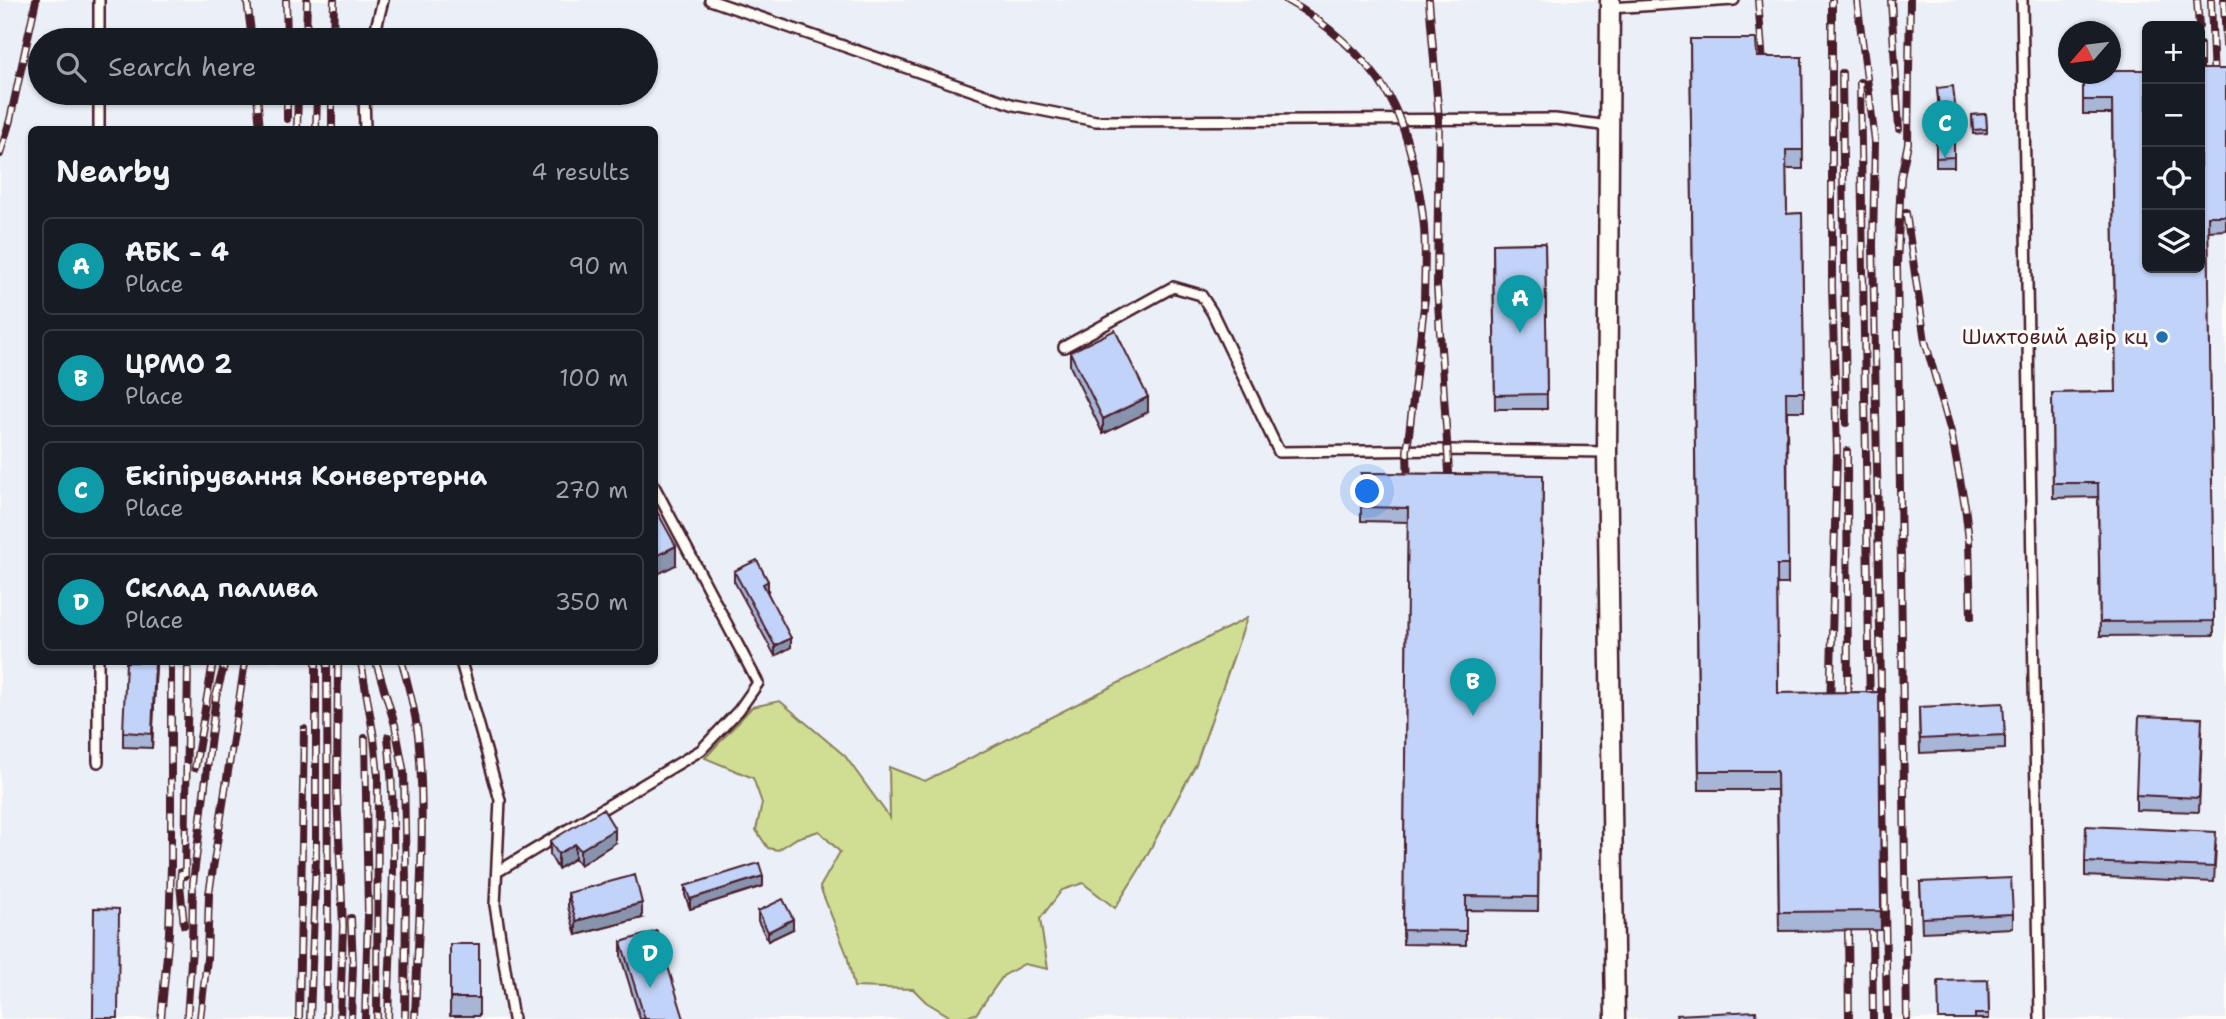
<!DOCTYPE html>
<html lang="en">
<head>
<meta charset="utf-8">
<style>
	body { margin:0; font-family:"Shantell Sans",sans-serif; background:#242831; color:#f1f3f6 }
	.controls { position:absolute; right:21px; top:21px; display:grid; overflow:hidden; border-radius:10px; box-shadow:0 2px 5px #0004 }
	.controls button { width:63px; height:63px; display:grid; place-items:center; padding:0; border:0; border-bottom:2px solid #363941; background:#171b24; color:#f1f3f6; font:35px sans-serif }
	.compass { position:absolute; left:2058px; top:21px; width:63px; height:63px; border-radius:50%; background:#171b24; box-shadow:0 2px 5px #0004; rotate:242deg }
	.you { position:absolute; left:1368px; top:492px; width:24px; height:24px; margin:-18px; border:5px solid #fff; border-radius:50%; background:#1a73e8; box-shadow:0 0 0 10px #1a73e833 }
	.badge { display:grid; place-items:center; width:46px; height:46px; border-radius:50%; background:#1a73e8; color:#fff; font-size:23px; font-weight:700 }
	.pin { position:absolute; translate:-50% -58px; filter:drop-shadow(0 2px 4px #0008) }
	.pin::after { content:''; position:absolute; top:37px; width:24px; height:21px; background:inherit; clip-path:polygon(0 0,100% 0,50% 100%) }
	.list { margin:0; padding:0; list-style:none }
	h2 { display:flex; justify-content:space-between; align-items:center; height:91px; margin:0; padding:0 28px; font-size:30px }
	h2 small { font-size:23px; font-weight:400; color:#9ea1a6 }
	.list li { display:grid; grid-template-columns:46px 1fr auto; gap:21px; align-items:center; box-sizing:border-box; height:98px; margin:0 14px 14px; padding:0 14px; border:2px solid #363941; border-radius:10px }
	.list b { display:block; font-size:26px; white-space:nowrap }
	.list p { margin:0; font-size:23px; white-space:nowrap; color:#9ea1a6 }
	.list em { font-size:23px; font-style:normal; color:#9ea1a6 }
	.icon { flex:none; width:38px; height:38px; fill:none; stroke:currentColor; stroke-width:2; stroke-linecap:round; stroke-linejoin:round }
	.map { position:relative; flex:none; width:2226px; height:1019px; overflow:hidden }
	.search { position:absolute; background:#171b24; box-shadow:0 2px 5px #0004; left:28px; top:28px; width:630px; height:77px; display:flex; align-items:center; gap:18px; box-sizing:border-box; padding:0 24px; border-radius:38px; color:#9ea1a6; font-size:26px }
	.panel { position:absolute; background:#171b24; box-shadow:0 2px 5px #0004; left:28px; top:126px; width:630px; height:539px; border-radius:10px }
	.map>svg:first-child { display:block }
</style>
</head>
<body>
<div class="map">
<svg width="2226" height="1019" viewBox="0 0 2226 1019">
	<rect width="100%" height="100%" fill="#fdfcf7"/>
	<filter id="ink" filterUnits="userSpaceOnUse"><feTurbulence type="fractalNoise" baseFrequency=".0143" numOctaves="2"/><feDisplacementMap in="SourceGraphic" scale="14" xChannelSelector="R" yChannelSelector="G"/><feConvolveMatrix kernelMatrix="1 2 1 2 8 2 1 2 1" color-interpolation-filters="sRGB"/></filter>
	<g filter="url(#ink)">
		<path fill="#ebf0f8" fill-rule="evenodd" d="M0,0H2226V1019H0ZM2147,26H2200V268H2147ZM2068,32H2110V74H2068ZM40,40H646V93H40ZM32,130H654V662H32Z"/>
		<path fill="#cfde92" stroke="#8c7e5e" stroke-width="2" d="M1247,618L1196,764L1139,870L1115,908L1083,883L1062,890L1040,919L1048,969L1024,964L1003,976L976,1014L954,1019L926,1002L913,989L854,987L847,955L820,887L840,852L819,831L797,838L778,850L768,848L756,830L762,803L753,778L705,758L752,707L780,701L845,756L890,818L889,767L925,781Z"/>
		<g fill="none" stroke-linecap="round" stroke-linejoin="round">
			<g stroke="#4a1f2b" stroke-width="14">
				<path id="lane" d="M710,0L1014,105L1096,121L1555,119L1609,126
					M2022,0L2040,1019
					M1610,8L1734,0
					M99,40V0
					M373,40L383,0
					M364,93L365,130
					M99,130V93
					M1064,347L1173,287L1201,295L1212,312L1279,452L1448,450L1607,452
					M461,662L500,800L495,905L513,1019
					M98,762V662
					M497,872L701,750L739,710L758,683L654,486"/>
			</g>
			<g stroke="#4a1f2b" stroke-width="23">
				<path id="street" d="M1610,0L1607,452L1615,1019"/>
			</g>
			<use href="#lane" stroke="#fdfcf7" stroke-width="9"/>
			<use href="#street" stroke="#fdfcf7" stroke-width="18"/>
			<g stroke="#4a1f2b" stroke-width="8">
				<path id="rail" d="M247,0L252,40
					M286,0L287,40
					M1286,0C1323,20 1366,57 1387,93C1407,126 1421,189 1424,227C1426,253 1424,281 1424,307
					M1429,0L1439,120L1437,287L1450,488
					M1758,0L1764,76
					M1857,0L1875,141L1873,245L1887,1019
					M1891,0L1899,129
					M2197,0L2199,26
					M2211,0L2214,83
					M2224,0L2226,45
					M306,40L307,0
					M333,40L334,0
					M2200,45V82
					M1842,73L1846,423
					M1860,82L1870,711
					M257,93L260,130
					M287,93V119
					M332,93V130
					M297,130L298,93
					M316,130L317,93
					M0,154L10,120L36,0
					M1906,213L1925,341L1951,432L1965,506L1969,541L1971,617
					M1847,451L1848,710
					M1408,488L1407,451L1425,298
					M338,662L337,793L343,926L340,1019
					M361,662L374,738L378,776L377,1019
					M376,662L395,725L404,773L406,882L405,1019
					M402,662C409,689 417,717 419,746C426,836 418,928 415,1019
					M1830,710L1837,451L1832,287V0
					M365,738L368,913L365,1019
					M195,768L213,662
					M181,872L180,884L184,925
					M185,876L188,662
					M351,918L353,966L351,1019
					M1848,930L1849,1019
					M1872,930L1873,1019
					M161,1019L169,933L171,866V662
					M187,1019L192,947L193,883L216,696L225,662
					M200,1019L207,959L209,894L245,662
					M299,1019L304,729
					M310,1019L316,857V662
					M326,1019L328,919L327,662
					M388,1019C391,925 398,830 388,737
					M1907,1019L1897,264L1901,177L1908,143L1910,0"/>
			</g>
			<use href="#rail" stroke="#fdfcf7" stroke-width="5" stroke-dasharray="16" stroke-linecap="butt"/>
		</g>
		<path fill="#a7b5d6" stroke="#4a1f2b" stroke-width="2" d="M1690,39L1757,57H1802L1803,169H1786L1787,214L1802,213L1804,411H1787L1788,584H1777L1778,693L1879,692L1881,930L1779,931L1777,790H1699Z
			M2226,69V230L2208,231L2214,635L2100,636L2098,497L2053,498L2052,393L2116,392L2112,114H2083V74Z
			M1937,88L1955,105V110L1939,112Z
			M1986,114L1987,133L1973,134L1972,115Z
			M1936,140H1954V167H1936Z
			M1545,243L1547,409H1495L1493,244Z
			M1070,352L1148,412L1103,434L1070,366Z
			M1361,473L1543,475L1538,911L1466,910V945L1403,944L1408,522L1361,521Z
			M734,571L768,591L767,592L791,647L775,656L734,581Z
			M156,662L152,748L123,747V732Z
			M1919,707L2005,735V749L1920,753Z
			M2202,732L2199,812L2136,810V795Z
			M550,841L615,843L580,865L575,858L558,869L550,855Z
			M2216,846L2214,882L2085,876V862Z
			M1920,882L2013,914V928L1922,932Z
			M685,886H763L690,909L685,895Z
			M568,893L642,918L576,935L568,907Z
			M758,911L793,929L768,941L758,921Z
			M621,942L684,1019H640L621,957Z
			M450,944H479V1016H450Z
			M1988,980L1989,1019H1939Z"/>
		<path fill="#8894ae" stroke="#4a1f2b" stroke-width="2" d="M1148,397V412L1103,434V419Z
			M676,546V565L654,576V557Z
			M768,581V591L763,594V584Z
			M791,638V647L775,656V646Z
			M155,662H156L152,748V734Z
			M615,829V843L580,865V850Z
			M575,844V858L558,869V854Z
			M763,876V886L690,909V899Z
			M642,903V918L576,935V921Z
			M793,919V929L768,941V932Z"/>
		<path fill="#c2d3f9" stroke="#4a1f2b" stroke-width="2" d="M1690,39H1756L1757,57H1802L1803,150H1786L1787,214L1802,213L1804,392H1786L1788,565H1777L1778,693L1879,692L1881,911L1779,912L1777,771H1699Z
			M2200,69H2226V216H2208L2214,621L2100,622L2098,483H2053L2052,393L2116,392L2112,100H2083V74H2110V70H2147V268H2200Z
			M1953,86L1955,105L1939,107L1937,88Z
			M1986,114L1987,129L1973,130L1972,115Z
			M1936,140H1954V157L1936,158Z
			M1545,243L1547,394L1495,395L1493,244Z
			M1115,330L1148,397L1103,419L1070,352Z
			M1361,473L1543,475L1538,897L1466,896V931L1403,930L1408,508L1361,507Z
			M654,506L676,546L654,557Z
			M757,560L768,581L763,584L791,638L775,646L734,571Z
			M126,662H155L152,734L123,732Z
			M2003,703L2005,735L1920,739L1919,707Z
			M2139,716L2202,718L2199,798L2136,795Z
			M603,809L615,829L580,850L575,844L558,854L550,841Z
			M2086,826L2216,832L2214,867L2085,862Z
			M759,863L763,876L690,899L685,886Z
			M635,875L642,903L576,921L568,893Z
			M2011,878L2013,914L1922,918L1920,882Z
			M783,899L793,919L768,932L758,911Z
			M94,908L119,909L118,1018H93Z
			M657,931L684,1019H645L621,942Z
			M450,944H479V998H450Z
			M1988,980L1989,1014H1975V1019H1939L1938,981Z
			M1756,1011L1757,1019H1677L1676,1015Z"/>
	</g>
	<circle fill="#1f6fb2" stroke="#fdfcf7" stroke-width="2.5" cx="2162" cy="337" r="7"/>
	<g text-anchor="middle" stroke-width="6" stroke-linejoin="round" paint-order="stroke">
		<g font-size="21" fill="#4a1f2b" stroke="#fdfcf7" text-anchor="end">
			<text x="2148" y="344">Шихтовий двір кц</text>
		</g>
	</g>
</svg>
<div class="controls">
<button>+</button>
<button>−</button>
<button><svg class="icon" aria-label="locate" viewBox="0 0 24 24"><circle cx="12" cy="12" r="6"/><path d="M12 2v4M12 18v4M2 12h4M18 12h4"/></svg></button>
<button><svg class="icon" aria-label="layers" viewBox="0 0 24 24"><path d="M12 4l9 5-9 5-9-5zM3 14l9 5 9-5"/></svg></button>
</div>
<svg class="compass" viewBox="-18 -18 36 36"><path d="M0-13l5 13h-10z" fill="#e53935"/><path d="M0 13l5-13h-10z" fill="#9ea1a6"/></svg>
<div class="you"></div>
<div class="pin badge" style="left:1520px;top:333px;background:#0f9aa8">A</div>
<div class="pin badge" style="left:1473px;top:716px;background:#0f9aa8">B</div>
<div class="pin badge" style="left:1945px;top:158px;background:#0f9aa8">C</div>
<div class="pin badge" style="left:650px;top:988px;background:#0f9aa8">D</div>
<div class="search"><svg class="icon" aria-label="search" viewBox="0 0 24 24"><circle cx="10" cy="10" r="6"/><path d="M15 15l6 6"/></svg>Search here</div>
<section class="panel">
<h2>Nearby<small>4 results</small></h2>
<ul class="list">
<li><span class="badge" style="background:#0f9aa8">A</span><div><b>АБК - 4</b><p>Place</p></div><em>90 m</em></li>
<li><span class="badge" style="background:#0f9aa8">B</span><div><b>ЦРМО 2</b><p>Place</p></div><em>100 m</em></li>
<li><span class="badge" style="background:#0f9aa8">C</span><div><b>Екіпірування Конвертерна</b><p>Place</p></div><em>270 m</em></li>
<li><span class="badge" style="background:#0f9aa8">D</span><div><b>Склад палива</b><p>Place</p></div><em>350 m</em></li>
</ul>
</section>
</div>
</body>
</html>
